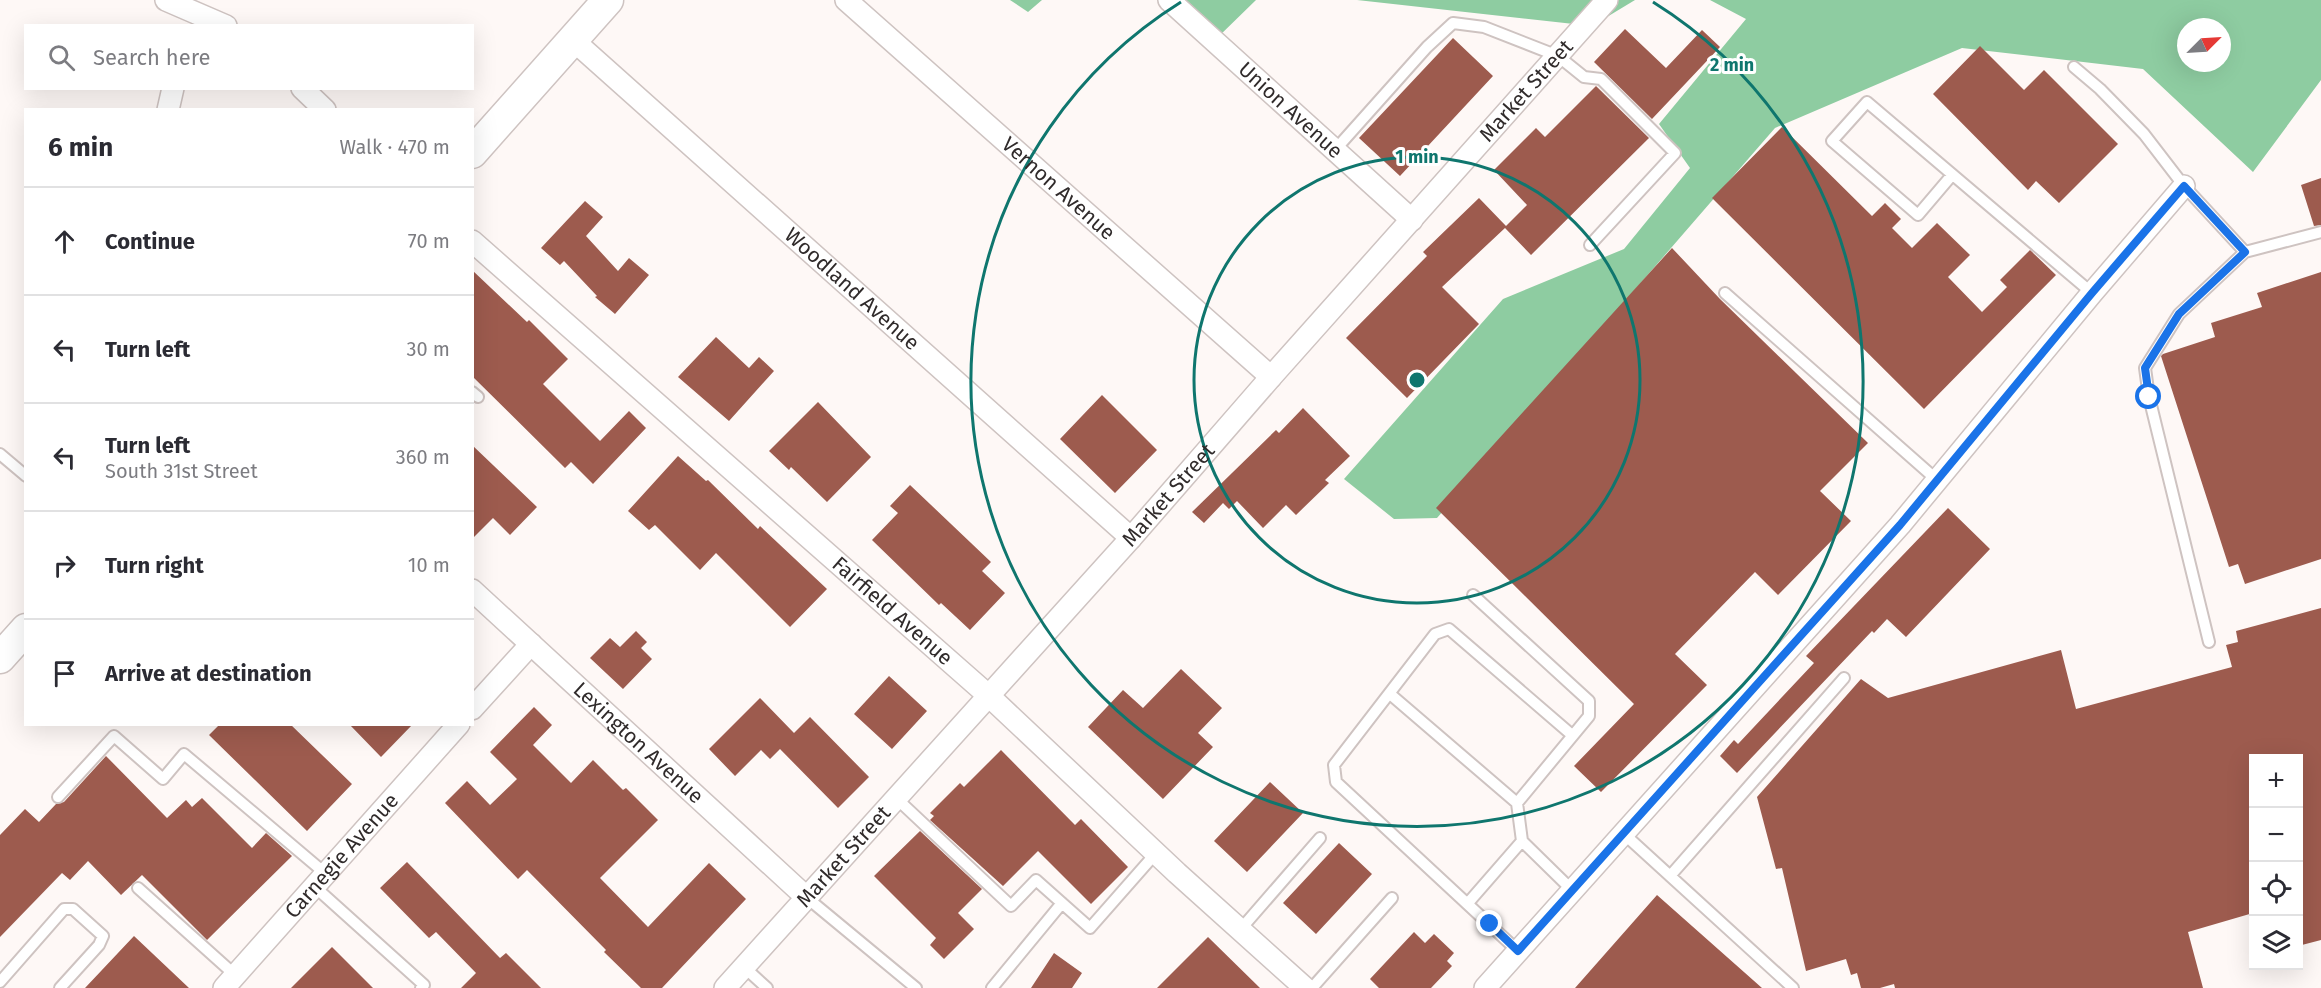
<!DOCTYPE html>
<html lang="en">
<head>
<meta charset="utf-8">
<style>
	body { margin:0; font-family:"Fira Sans",sans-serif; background:#f2f2f3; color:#2b2b33 }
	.controls { position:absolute; right:18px; bottom:18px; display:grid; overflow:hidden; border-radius:0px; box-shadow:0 6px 24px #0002 }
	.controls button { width:54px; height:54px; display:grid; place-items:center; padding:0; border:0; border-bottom:2px solid #e1e1e2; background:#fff; color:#2b2b33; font:30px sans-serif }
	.compass { position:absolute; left:2177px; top:18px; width:54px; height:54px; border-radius:50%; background:#fff; box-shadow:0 6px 24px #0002; rotate:66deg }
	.stop { position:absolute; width:18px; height:18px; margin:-14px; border:4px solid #1a73e8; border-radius:50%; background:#fff }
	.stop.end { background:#1a73e8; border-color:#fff; box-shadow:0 2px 6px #0008 }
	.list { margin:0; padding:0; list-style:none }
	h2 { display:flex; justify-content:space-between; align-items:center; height:78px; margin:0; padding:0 24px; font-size:26px }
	h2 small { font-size:20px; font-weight:400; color:#7c7c81 }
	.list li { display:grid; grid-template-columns:39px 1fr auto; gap:18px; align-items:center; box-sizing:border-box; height:108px; padding:0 24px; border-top:2px solid #e1e1e2 }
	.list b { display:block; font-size:22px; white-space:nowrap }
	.list p { margin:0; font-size:20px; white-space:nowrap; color:#7c7c81 }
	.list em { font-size:20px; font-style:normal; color:#7c7c81 }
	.icon { flex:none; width:33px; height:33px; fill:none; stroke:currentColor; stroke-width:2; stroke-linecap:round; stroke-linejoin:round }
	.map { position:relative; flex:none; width:2321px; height:988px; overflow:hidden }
	.search { position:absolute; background:#fff; box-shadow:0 6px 24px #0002; left:24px; top:24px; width:450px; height:66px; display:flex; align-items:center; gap:15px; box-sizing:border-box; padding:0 21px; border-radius:0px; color:#7c7c81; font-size:22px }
	.panel { position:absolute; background:#fff; box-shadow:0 6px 24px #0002; left:24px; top:108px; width:450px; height:618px; border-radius:0px }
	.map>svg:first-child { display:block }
</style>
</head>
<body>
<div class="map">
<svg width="2321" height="988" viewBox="0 0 2321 988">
	<rect width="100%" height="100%" fill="#fef8f6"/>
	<path fill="#8ecca1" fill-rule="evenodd" d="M1010,0H1042L1028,12Z
		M1164,0H1256L1215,40Z
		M1357,0H1635L1592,26Z
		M1710,0H2321V80L2253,172L2143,69L1962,48L1775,128L1437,518L1394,519L1344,479L1503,299L1624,249L1690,168L1659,124L1746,19ZM2186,27H2222V63H2186Z"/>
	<path fill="#9d5b4e" d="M1625,29L1666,68L1702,30L1720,47L1652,119L1594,62Z
		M1453,38L1493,76L1400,176L1359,138Z
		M1980,46L2024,90L2044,70L2118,144L2059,203L2036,181L2028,190L1933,94Z
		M1596,86L1649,138L1531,255L1505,228L1442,287L1479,324L1407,398L1346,338L1427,256L1423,252L1479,198L1506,226L1527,205L1494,170L1536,128L1545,137Z
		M1782,127L1872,216L1885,203L1901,219L1892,228L1912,248L1937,223L1970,255L1948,277L1982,312L2007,287L2000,280L2030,250L2056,275L1924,409L1712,198Z
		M2321,178V225L2314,226L2301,185Z
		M585,201L603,217L586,236L618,271L629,258L649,275L615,314L595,297L597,296L564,261L560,265L541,248Z
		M1672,248L1720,299L1868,443L1820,491L1851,521L1778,595L1755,572L1675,654L1707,685L1601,792L1574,766L1634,704L1436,508Z
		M472,270L527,322L529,320L568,359L543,384L600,441L629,411L646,428L593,484L571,462L565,468L472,376Z
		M2321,272V559L2245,584L2238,564L2229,567L2161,356L2163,354L2215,337L2211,323L2262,307L2257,293Z
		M716,337L749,368L759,357L774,371L729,421L678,377Z
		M1102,395L1157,450L1115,493L1060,439Z
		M818,402L871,457L827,502L791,467L789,470L769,451Z
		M1303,408L1350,456L1325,480L1329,483L1296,515L1286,505L1263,528L1237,501L1229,509L1223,503L1204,523L1192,512L1276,430L1279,433Z
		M472,445L537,507L510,535L493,518L472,539Z
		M678,456L706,481L708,480L758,529L760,526L827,589L790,627L716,553L700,570L655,525L649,530L628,511Z
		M910,485L991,562L982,571L1005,593L970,630L941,603L939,605L872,540L898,513L890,506Z
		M1948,508L1990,549L1906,637L1887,619L1874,633L1872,631L1737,773L1720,756L1734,740L1738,744L1814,663L1806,656Z
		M2321,608V940L2298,946V759H2253V913L2188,932L2203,988H1895L1894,984L1880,988H1861L1857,973L1851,975L1846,959L1806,971L1782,868L1776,869L1757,797L1861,679L1888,698L2061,650L2076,709L2232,667L2226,645L2238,642L2236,631Z
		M636,631L647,642L641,648L652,659L623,689L590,658L610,638L620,647Z
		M1181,669L1222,708L1198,733L1213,747L1163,799L1088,727L1123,690L1143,708Z
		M889,676L927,711L892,749L854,714Z
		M760,698L794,733L810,717L869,777L838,808L780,749L770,759L761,750L735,776L709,749Z
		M534,707L552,725L533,745L571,783L593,760L623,790L626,788L658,820L600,878L648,927L709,863L746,899L662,988H641L604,952L606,950L527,870L518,879L445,803L467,781L490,805L517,779L490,752Z
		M220,724H290L352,784L307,831L209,735Z
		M349,724H413L381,757Z
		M1001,750L1075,825L1081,819L1128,867L1091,904L1038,851L1003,886L930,820L934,816L930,813L960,783L964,787Z
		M106,756L167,818L186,800L192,807L202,798L252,848L266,833L292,856L207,940L142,875L121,895L88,861L70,880L62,873L0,937V835L25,809L39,822L56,804L64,802Z
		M1270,782L1303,813L1247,872L1214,841Z
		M920,831L982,889L958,913L974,929L944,959L930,945L936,938L874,876Z
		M1339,843L1372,874L1316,934L1283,903Z
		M407,862L500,958L506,953L541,988H461L476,973L436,932L429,938L380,888Z
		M1657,895L1762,988H1575Z
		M1414,932L1425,943L1434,934L1454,953L1447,961L1452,966L1431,988H1379L1370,979Z
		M134,936L189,988H85Z
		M1208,937L1260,988H1157Z
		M332,947L373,988H291Z
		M1054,953L1082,973L1072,988H1031Z"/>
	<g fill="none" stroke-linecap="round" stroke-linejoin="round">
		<g stroke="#cec3c1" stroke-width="14">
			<path id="lane" d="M2074,67L2100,89L2144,134L2184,186L2245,252
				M1335,150L1427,47L1453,23L1484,27L1558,56L1584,77L1601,79L1675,153L1590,245
				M1952,175L1918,215L1832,141L1867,102L2092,293
				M1725,293L1937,480
				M472,392L478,397
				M0,454L26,476
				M1473,595L1589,701V716L1517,803
				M2209,642L2149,397L2145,368L2179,314L2245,252L2321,232
				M1390,694L1517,803L1522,841L1572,890
				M58,797L114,736L163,779L184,754L326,874
				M896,798L1011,906L1036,880L1090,928L1156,853
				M1623,833L1793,988
				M1670,876L1844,678
				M315,887L424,985L421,988
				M138,888L235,975
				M806,897L916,988
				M1468,903L1522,841
				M1240,930L1320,838
				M1518,951L1336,782L1334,765L1435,634L1449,629L1572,735
				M744,967L767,988
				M0,982L64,909H73L103,936L99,945L60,988
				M992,988L1062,903
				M1312,988L1392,898"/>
		</g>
		<g stroke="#cec3c1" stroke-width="24">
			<g id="street">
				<path d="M166,0L226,26"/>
				<path id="s1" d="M846,0L1271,377"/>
				<path id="s2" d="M1169,0L1412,220"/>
				<path id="s3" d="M573,40L1131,538"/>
				<path d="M302,88L325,110"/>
				<path d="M168,110L173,88"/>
				<path id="s4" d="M472,241L989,696L1177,873L1305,988"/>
				<path id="s5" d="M472,590L806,897"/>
				<path d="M472,709L531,644"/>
				<path id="s6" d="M224,988L459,724"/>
				<path id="s7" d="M725,988L1131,538L1271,377L1607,0"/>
				<path d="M1485,988L1900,525L2092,293L2184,186"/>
			</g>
		</g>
		<g stroke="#cec3c1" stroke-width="33">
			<path id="secondary" d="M472,153L608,0
				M0,658L26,629"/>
		</g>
		<use href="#lane" stroke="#fff" stroke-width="10"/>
		<use href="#street" stroke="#fff" stroke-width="21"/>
		<use href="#secondary" stroke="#fff" stroke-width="30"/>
	</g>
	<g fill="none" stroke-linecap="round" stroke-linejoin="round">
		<path stroke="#1a73e8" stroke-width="8" d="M1490,924L1518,951L1900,525L2092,293L2184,186L2245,252L2179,314L2145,368L2149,397"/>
	</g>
	<g fill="none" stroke="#0f766e" stroke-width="3">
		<circle cx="1417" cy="380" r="223"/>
		<path d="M1653 2A446 446 0 1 1 1181 2"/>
	</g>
	<g text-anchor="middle" stroke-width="6" stroke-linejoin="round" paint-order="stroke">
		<g font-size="21" fill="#302b2b" stroke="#fff">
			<text dy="7" stroke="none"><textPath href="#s7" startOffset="1203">Market Street</textPath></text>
			<text dy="7" stroke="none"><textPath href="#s2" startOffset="164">Union Avenue</textPath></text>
			<text dy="7" stroke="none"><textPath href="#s1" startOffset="284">Vernon Avenue</textPath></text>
			<text dy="7" stroke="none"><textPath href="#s3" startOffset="374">Woodland Avenue</textPath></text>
			<text dy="7" stroke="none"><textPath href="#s7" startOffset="663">Market Street</textPath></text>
			<text dy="7" stroke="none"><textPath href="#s4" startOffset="560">Fairfield Avenue</textPath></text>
			<text dy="7" stroke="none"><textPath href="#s5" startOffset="226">Lexington Avenue</textPath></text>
			<text dy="7" stroke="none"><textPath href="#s6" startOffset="177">Carnegie Avenue</textPath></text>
			<text dy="7" stroke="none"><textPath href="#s7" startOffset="177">Market Street</textPath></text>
		</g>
	</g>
	<circle cx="1417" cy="380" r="9" fill="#0f766e" stroke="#fff" stroke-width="3"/>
	<g font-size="18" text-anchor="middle" font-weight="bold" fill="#0f766e" stroke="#fff" stroke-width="6" stroke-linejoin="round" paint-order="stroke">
		<text x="1732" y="71">2 min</text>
		<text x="1417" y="163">1 min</text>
	</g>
</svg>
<div class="controls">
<button>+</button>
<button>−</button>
<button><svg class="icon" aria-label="locate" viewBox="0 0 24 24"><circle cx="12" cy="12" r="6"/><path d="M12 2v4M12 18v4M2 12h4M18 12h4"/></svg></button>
<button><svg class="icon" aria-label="layers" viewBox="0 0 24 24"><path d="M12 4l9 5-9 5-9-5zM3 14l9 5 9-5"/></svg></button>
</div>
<svg class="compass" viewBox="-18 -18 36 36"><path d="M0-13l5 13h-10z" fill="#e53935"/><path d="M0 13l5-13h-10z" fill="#7c7c81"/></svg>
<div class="stop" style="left:2149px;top:397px"></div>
<div class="stop end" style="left:1490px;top:924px"></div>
<div class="search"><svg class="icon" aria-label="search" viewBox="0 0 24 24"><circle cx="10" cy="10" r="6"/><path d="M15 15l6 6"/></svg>Search here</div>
<section class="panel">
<h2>6 min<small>Walk · 470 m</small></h2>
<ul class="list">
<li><svg class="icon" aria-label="ahead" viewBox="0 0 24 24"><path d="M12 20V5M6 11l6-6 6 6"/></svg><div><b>Continue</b></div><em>70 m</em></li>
<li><svg class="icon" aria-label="left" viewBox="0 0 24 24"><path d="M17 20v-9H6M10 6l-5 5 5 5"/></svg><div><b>Turn left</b></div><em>30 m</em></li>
<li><svg class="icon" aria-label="left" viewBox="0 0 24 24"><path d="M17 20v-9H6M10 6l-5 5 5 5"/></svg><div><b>Turn left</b><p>South 31st Street</p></div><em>360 m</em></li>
<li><svg class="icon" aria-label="right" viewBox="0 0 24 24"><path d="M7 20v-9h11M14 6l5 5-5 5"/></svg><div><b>Turn right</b></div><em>10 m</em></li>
<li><svg class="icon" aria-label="arrive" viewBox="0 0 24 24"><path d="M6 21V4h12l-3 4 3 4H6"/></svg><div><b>Arrive at destination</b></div></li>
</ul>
</section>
</div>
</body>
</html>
